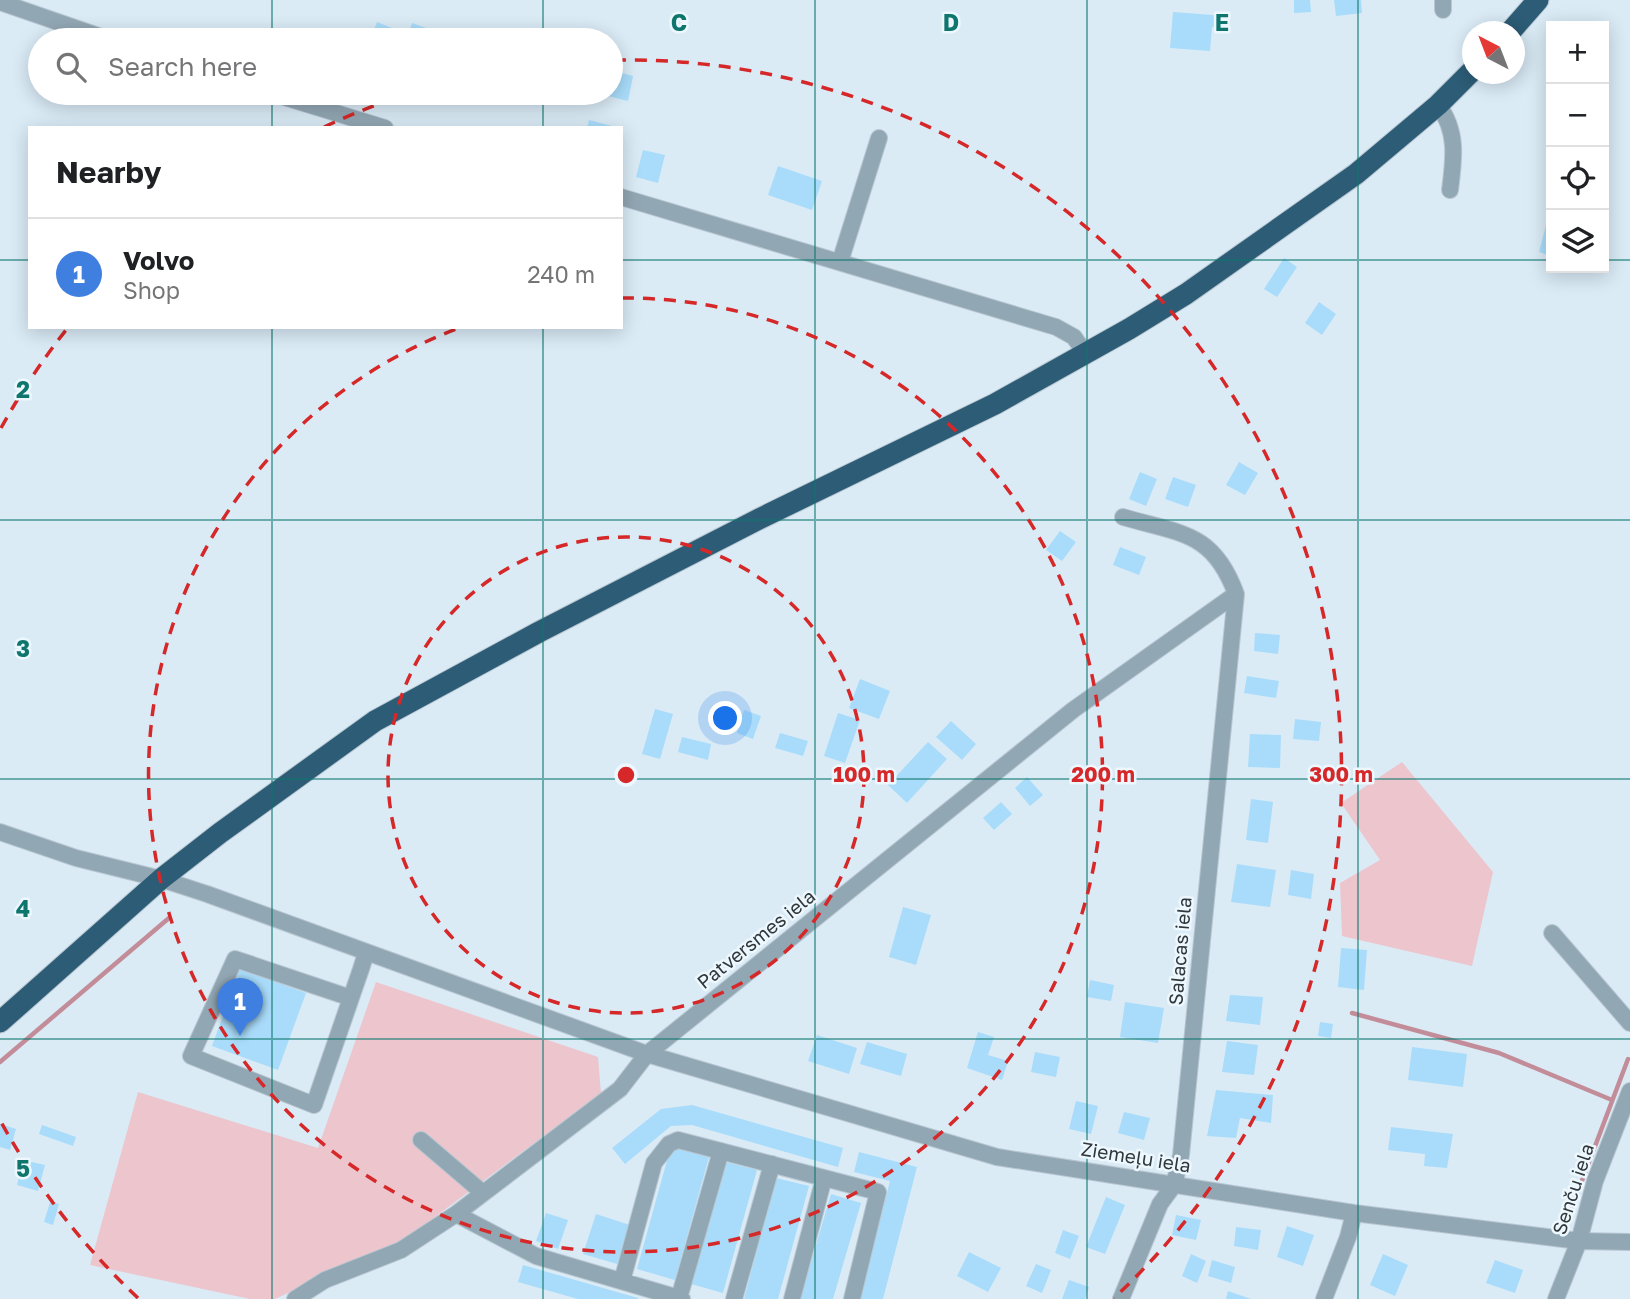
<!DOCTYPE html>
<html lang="en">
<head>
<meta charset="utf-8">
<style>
	body { margin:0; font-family:"Golos Text",sans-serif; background:#f6f6f6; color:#202124 }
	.controls { position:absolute; right:21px; top:21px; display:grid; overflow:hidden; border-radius:0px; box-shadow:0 4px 18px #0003 }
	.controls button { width:63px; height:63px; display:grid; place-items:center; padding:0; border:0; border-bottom:2px solid #e0e0e0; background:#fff; color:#202124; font:35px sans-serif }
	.compass { position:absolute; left:1462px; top:21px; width:63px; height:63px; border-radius:50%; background:#fff; box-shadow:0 4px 18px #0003; rotate:318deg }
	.you { position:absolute; left:726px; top:719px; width:24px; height:24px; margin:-18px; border:5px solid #fff; border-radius:50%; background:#1a73e8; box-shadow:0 0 0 10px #1a73e833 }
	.badge { display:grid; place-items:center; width:46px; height:46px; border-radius:50%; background:#a71551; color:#fff; font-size:23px; font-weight:700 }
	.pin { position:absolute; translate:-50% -58px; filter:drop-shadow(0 2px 4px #0008) }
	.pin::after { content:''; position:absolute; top:37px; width:24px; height:21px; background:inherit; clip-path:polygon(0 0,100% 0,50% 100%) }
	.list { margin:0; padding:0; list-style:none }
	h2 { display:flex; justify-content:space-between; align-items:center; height:91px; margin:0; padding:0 28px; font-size:30px }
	h2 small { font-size:23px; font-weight:400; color:#757577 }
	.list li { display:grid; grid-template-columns:46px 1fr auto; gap:21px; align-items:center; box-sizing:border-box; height:112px; padding:0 28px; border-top:2px solid #e0e0e0 }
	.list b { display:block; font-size:26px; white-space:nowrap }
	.list p { margin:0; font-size:23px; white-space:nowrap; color:#757577 }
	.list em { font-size:23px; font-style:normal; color:#757577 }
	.icon { flex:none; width:38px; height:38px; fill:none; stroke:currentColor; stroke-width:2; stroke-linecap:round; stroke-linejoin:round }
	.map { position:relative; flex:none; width:1630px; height:1299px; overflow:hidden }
	.search { position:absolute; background:#fff; box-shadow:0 4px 18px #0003; left:28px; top:28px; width:595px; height:77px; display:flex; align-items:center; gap:18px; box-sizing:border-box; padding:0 24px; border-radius:38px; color:#757577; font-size:26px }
	.panel { position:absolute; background:#fff; box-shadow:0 4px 18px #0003; left:28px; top:126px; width:595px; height:203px; border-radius:0px }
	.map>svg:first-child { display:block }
</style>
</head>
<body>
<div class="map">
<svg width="1630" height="1299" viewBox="0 0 1630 1299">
	<rect width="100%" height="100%" fill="#daebf6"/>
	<path fill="#ecc5cd" d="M1402,762L1493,872L1472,966L1342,936L1340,883L1380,860L1341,803Z
		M376,982L598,1057L601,1093L404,1240L275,1299H250L90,1265L138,1092L318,1148Z"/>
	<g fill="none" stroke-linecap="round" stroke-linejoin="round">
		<path stroke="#c28d99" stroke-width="4.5" d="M1352,1013L1499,1053L1612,1100
			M0,1062L169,918
			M1566,1223L1628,1059"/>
	</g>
	<path fill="#a9dcfa" d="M1294,0H1310L1311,12L1294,13Z
		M1334,0H1361L1362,13L1336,16Z
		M1173,12L1226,16L1225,28L1212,27L1210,51L1170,48Z
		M377,22L392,28L387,40H370Z
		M412,23L432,30L429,40H407Z
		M350,32L362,36L360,40H348Z
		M611,70L633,76L628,101L600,94L611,93Z
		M589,120L616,127V128H587Z
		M643,150L665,155L658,183L636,177Z
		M778,166L822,181L812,210L768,195Z
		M1550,210H1551V256L1539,252Z
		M1284,258L1297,267L1277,297L1264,289Z
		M1319,302L1336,314L1322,335L1305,323Z
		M1239,462L1258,473L1245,495L1226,485Z
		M1140,472L1157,479L1146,506L1129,499Z
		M1173,477L1196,485L1188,507L1165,499Z
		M1060,531L1076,542L1062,561L1046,550Z
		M1120,547L1146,557L1139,575L1113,565Z
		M1255,633L1280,635L1278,654L1254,651Z
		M1247,676L1279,681L1276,698L1244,693Z
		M860,679L890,691L879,719L849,708Z
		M655,709L673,714L660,759L642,754Z
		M744,710L761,716L753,739L737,733Z
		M838,713L860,720L845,763L824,756Z
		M1295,719L1321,722L1319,741L1293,739Z
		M951,721L976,744L962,760L936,737Z
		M780,733L808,741L803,756L775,748Z
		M1250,734L1281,735L1280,768L1248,767Z
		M682,737L711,744L708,760L678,752Z
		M928,742L947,759L907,803L888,785Z
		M1027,777L1043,795L1030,806L1015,788Z
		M1251,799L1273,802L1268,843L1246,840Z
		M1001,802L1012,814L994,830L983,818Z
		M1237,864L1276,870L1270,907L1231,902Z
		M1291,870L1314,874L1311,899L1288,895Z
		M903,907L931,915L916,965L889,957Z
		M1341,948L1367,950L1364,990L1338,987Z
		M240,969L306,993L278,1070L212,1046Z
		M1090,980L1114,985L1111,1001L1087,997Z
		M1230,995L1263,997L1260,1025L1226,1021Z
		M1125,1002L1164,1008L1158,1043L1120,1037Z
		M1320,1022L1333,1024L1331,1038L1318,1036Z
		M978,1032L994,1037L988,1055L1008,1061L1002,1080L967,1068Z
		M817,1035L857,1048L849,1074L808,1061Z
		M1227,1041L1258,1045L1254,1075L1222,1072Z
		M867,1042L907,1054L901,1076L860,1064Z
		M1412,1047L1467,1054L1463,1087L1408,1080Z
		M1035,1052L1060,1057L1056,1077L1031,1072Z
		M1216,1090L1273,1095L1271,1123L1240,1118L1236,1138L1207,1136Z
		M1076,1101L1098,1106L1091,1134L1069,1129Z
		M692,1105L843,1148L838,1167L692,1125L671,1126L625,1164L612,1148L661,1109Z
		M1124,1112L1150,1118L1144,1140L1118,1133Z
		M0,1124L16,1129L10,1150L0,1147Z
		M42,1125L76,1137L73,1146L39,1134Z
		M1391,1127L1453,1134L1447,1168L1424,1166L1425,1154L1388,1150Z
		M671,1146L709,1157L675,1280L637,1269Z
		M859,1152L917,1167L883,1299H860L890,1181L854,1172Z
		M23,1160L45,1165L38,1191L17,1185Z
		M726,1162L757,1170L723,1293L691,1284Z
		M776,1178L809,1186L778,1299H744Z
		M831,1194L861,1203L833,1299H800Z
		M1106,1197L1125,1205L1105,1254L1086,1247Z
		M50,1202L59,1204L53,1225L44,1222Z
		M546,1213L568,1220L558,1249L536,1241Z
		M596,1214L630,1225L617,1264L583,1254Z
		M1176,1215L1201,1220L1196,1240L1172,1235Z
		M1287,1226L1314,1235L1303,1266L1277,1257Z
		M1236,1227L1261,1230L1258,1250L1234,1246Z
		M1063,1230L1079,1236L1070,1259L1055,1253Z
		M969,1252L1001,1268L988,1292L957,1276Z
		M1191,1254L1206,1261L1197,1283L1182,1276Z
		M1383,1254L1408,1265L1395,1296L1370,1285Z
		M1212,1260L1235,1267L1231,1283L1208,1276Z
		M1495,1260L1523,1270L1515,1293L1486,1283Z
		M1036,1264L1051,1270L1042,1293L1026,1286Z
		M523,1265L638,1298V1299H578L518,1282Z
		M1069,1280L1089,1287L1085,1299H1062Z
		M1228,1291L1251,1299H1226Z"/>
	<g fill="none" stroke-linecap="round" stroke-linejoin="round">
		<g stroke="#b8c7d1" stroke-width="18">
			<path id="minor" d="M1443,0V10
				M0,2L110,40
				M271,93L385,128
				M1438,105C1458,131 1454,159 1450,190
				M621,197L1056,327L1074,337L1085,353
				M840,262L879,138
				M0,832L76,858L161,879L207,894L647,1054L997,1157L1354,1213L1579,1241L1630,1242
				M1552,933L1630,1023
				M351,998L235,959L191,1056L314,1105L361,969L366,953
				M421,1140L483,1193
				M456,1214L536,1256L682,1299
				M622,1281L654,1163L669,1144L678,1140L878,1192L852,1299
				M679,1298L721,1151
				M295,1299L325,1280L401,1250L456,1214L620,1089L647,1054L1073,710L1236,594
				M734,1299L772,1164
				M792,1299L824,1178
				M1121,1299L1160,1204L1174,1185L1181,1155L1236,594C1213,531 1180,534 1123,517
				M1324,1299L1348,1237L1354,1213
				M1556,1299L1579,1241L1595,1181L1630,1091"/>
		</g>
		<g stroke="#b8c7d1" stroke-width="23">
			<path id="highway" d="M1510,32L1538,0
				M0,1022L161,879L220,833L375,721L539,632L759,519L995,404L1129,329L1186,294L1356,174L1438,105L1472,71"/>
		</g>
		<use href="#minor" stroke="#92a7b4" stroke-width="16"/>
		<use href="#highway" stroke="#2c5c76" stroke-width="21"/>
	</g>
	<path fill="none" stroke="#0f766e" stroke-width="2" stroke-opacity="0.55" d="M272,0V40M543,0V40M815,0V1299M1087,0V1299M1358,0V1299M272,93V128M543,93V128M0,260H30M621,260H1551M1604,260H1630M272,327V1299M543,327V1299M0,520H1630M0,779H1630M0,1039H1630"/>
	<g fill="none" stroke="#d62828" stroke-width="3.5" stroke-dasharray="12 9">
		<circle cx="626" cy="775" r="238"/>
		<path d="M622 298A477 477 0 1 1 459 328"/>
		<path d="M138 1298A715 715 0 0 1 1 1122M1 428A715 715 0 0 1 66 330M324 127A715 715 0 0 1 411 93M614 60A715 715 0 0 1 1114 1298"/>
	</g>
	<g text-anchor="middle" stroke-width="5" stroke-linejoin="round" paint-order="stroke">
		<g font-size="19" fill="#31383c" stroke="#edf7fe">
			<text transform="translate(756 939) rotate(-39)" y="7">Patversmes iela</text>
			<text transform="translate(1180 951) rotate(-85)" y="7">Salacas iela</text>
			<text transform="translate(1136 1157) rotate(9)" y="7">Ziemeļu iela</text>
			<text transform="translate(1573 1189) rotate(-72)" y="7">Senču iela</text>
		</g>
	</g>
	<g font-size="23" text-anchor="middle" font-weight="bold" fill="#0f766e" stroke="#edf7fe" stroke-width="5" stroke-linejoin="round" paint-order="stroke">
		<text x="679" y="31">C</text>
		<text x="951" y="31">D</text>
		<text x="1222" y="31">E</text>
		<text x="23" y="398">2</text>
		<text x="23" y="657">3</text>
		<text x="23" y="917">4</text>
		<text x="23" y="1177">5</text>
	</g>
	<circle cx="626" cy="775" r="10" fill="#d62828" stroke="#edf7fe" stroke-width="3.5"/>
	<g font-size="21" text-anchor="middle" font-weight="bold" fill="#d62828" stroke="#edf7fe" stroke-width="5" stroke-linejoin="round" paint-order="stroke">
		<text x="864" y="782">100 m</text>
		<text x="1103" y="782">200 m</text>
		<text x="1341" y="782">300 m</text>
	</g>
</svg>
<div class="controls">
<button>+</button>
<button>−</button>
<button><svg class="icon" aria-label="locate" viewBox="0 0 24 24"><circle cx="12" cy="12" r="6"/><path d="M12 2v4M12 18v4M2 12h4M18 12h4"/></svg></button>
<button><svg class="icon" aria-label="layers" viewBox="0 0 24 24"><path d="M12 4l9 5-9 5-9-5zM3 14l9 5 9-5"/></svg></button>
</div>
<svg class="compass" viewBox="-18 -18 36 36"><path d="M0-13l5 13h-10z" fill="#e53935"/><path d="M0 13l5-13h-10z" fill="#757577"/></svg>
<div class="you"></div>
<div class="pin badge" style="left:240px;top:1036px;background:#3f7fe0">1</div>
<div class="search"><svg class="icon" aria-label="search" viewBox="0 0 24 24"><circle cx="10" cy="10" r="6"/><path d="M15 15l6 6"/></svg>Search here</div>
<section class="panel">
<h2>Nearby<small></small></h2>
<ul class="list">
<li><span class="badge" style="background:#3f7fe0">1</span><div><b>Volvo</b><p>Shop</p></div><em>240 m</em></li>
</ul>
</section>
</div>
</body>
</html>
